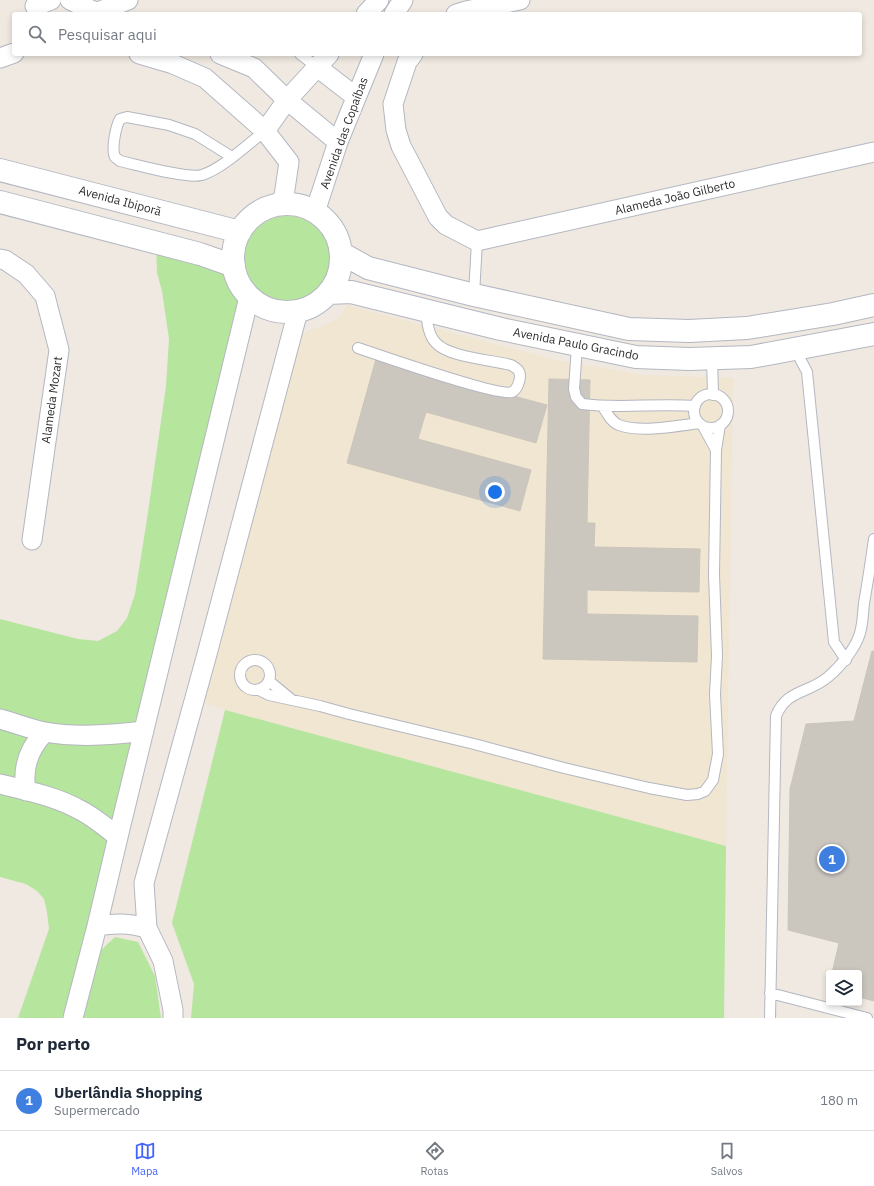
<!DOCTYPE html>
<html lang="pt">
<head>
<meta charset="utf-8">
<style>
	body { margin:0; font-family:"IBM Plex Sans",sans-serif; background:#f2f2f3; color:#1f2937 }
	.controls { position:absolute; right:12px; bottom:12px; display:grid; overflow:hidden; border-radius:4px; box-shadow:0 2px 6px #0003 }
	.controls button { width:36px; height:36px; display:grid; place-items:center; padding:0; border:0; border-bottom:1px solid #e0e1e3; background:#fff; color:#1f2937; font:20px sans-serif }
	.you { position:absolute; left:495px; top:492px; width:14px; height:14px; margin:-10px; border:3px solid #fff; border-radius:50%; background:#1a73e8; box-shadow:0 0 0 6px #1a73e833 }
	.badge { display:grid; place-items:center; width:26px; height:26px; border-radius:50%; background:#4264fb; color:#fff; font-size:13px; font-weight:700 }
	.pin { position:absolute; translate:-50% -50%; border:2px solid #fff; box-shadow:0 1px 4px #0006 }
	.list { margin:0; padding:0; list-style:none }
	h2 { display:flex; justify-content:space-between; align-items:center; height:52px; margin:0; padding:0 16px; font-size:17px }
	h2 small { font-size:13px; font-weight:400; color:#747a83 }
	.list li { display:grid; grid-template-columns:26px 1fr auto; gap:12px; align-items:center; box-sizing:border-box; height:60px; padding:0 16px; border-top:1px solid #e0e1e3 }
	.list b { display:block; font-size:15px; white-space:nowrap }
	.list p { margin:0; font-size:13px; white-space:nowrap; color:#747a83 }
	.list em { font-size:13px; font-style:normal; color:#747a83 }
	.icon { flex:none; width:22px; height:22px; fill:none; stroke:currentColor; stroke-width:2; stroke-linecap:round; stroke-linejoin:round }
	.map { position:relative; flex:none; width:874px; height:1018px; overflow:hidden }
	.search { position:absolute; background:#fff; box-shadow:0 2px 6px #0003; left:12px; right:12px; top:12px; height:44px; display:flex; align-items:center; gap:10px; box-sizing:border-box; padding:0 14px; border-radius:4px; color:#747a83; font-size:15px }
	.sheet { height:112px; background:#fff }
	nav { display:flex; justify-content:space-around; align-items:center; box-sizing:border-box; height:56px; border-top:1px solid #e0e1e3; background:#fff; font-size:11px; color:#747a83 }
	nav a { display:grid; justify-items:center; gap:2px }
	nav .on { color:#4264fb }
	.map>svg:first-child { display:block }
</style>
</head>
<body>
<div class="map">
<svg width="874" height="1018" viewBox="0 0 874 1018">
	<rect width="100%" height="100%" fill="#efe9e1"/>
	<path fill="#f0e6d1" d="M346,305L561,361L644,375L733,378L726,846L225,710L201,702L299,336L308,331L332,322L341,315Z"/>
	<path fill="#b6e59e" d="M244 259a43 43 0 1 1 86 0a43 43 0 1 1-86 0Z
		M156,242L234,266L249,297L73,1018H18L49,929L47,912L44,899L37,891L26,884L0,877V619L78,639L98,641L117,631L127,618L135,594L147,519L166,386L169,339L162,291L157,273Z
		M225,710L726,846L724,1018H191L194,984L172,923Z
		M115,937L138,942L155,976L161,1018H83L99,952Z"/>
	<path fill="#cbc7bf" stroke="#cbc5ba" d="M376,359L547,405L536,443L426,412L418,439L531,470L520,511L347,463Z
		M549,379L590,380L587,523H595L594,547L700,549L699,592L587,590V614L698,616L697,662L543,659Z
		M872,651H874V1001L859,997V973H832L839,943L788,930L790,789L806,724L854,721Z"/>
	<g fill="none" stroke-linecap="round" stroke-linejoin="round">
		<g stroke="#b4b7c1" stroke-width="12">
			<path id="service" d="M300,54L317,67
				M232,157L195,134L169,125L127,117L120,119C116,126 111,149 115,157C115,157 120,161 120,161C138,165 186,179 202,175C222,169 248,144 265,131
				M474,295L477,241
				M577,346L574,389L576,397L582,404C619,409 657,403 695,406
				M358,348C379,355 499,397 512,392C517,390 520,381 520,376C520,370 516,368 511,365C492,360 448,357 436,343C428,335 427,321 426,310
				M795,349L807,372L834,642L846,660
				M712,358L713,395
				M694 411a17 17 0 1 1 34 0a17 17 0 1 1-34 0Z
				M603,407C607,413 611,422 619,425C639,433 677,426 699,423
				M703,426L716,450
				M240 675a15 15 0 1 1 30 0a15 15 0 1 1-30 0Z
				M269,681L292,700
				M259,690L269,695L320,706L349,714L474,744L564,768L649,788L687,795L698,794L705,791L713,780L718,754L715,694L717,656L714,575L716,450L720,425
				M770,993L867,1018
				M770,1018L776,716C787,689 808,694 828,677C840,667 856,648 860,633C863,623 863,612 864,603C868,581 871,560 874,539"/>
		</g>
		<g stroke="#b4b7c1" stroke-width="21">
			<path id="minor" d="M70,0L91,10L104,14
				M35,6L51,0
				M98,12L128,0
				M366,14L379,0
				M394,14L403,0
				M456,14L466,11L520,0
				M139,54L173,64L205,78L265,131
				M220,54L254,68L287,100L338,142
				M413,54L407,62L393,104L396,130L401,146L438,217L446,225L477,241L874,152
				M0,58L14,53
				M317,67L356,97
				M278,205L284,196L289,162L265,131L287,100L329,54
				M315,212L338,142L374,54
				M0,259L5,260L26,274L45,296L59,350L32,540
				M0,719C15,723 30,729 45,732C77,738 112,735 144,731
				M0,784C27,791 55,796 80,810C94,817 106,827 118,837
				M26,791C22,768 28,749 45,732
				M97,926C116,923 128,923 147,928
				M73,1018L97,926L118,837L249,297
				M173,1018V1010L163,961L147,928L144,883L207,654L298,311"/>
		</g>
		<g stroke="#b4b7c1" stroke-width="24">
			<path id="tertiary" d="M0,170L240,232
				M0,202L200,254L234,266
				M233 258a54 54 0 1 1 108 0a54 54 0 1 1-108 0Z
				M341,253L368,268L474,295L629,329L689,331L747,328L833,314L874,305
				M328,293L351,292L501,329L636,357L689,359L751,357L874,334"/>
		</g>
		<use href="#service" stroke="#fff" stroke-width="10"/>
		<use href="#minor" stroke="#fff" stroke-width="19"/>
		<use href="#tertiary" stroke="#fff" stroke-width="22"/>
	</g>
	<g text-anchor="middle" stroke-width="4" stroke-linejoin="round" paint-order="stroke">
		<g font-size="12" fill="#2e2e2e" stroke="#fff">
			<text transform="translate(344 133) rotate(-70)" y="4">Avenida das Copaíbas</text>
			<text transform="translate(675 197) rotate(-13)" y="4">Alameda João Gilberto</text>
			<text transform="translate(120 201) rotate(15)" y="4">Avenida Ibiporã</text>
			<text transform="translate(576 344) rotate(11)" y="4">Avenida Paulo Gracindo</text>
			<text transform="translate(52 400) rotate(-82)" y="4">Alameda Mozart</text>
		</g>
	</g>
</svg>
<div class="controls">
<button><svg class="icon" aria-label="layers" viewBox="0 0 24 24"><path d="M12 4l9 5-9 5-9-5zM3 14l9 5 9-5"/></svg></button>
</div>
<div class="you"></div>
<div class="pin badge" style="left:832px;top:859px;background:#3f7fe0">1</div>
<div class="search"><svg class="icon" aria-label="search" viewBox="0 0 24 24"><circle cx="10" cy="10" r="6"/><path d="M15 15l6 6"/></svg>Pesquisar aqui</div>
</div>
<section class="sheet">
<h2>Por perto<small></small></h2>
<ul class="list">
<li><span class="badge" style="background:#3f7fe0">1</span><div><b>Uberlândia Shopping</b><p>Supermercado</p></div><em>180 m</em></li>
</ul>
</section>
<nav>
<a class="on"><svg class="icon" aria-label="map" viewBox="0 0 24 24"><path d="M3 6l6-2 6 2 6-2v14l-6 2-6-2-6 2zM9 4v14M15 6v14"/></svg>Mapa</a>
<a><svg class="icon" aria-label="directions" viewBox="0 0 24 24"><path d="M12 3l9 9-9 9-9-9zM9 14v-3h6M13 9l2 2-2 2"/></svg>Rotas</a>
<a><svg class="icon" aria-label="saved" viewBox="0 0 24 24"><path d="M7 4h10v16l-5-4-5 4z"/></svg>Salvos</a>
</nav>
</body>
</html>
